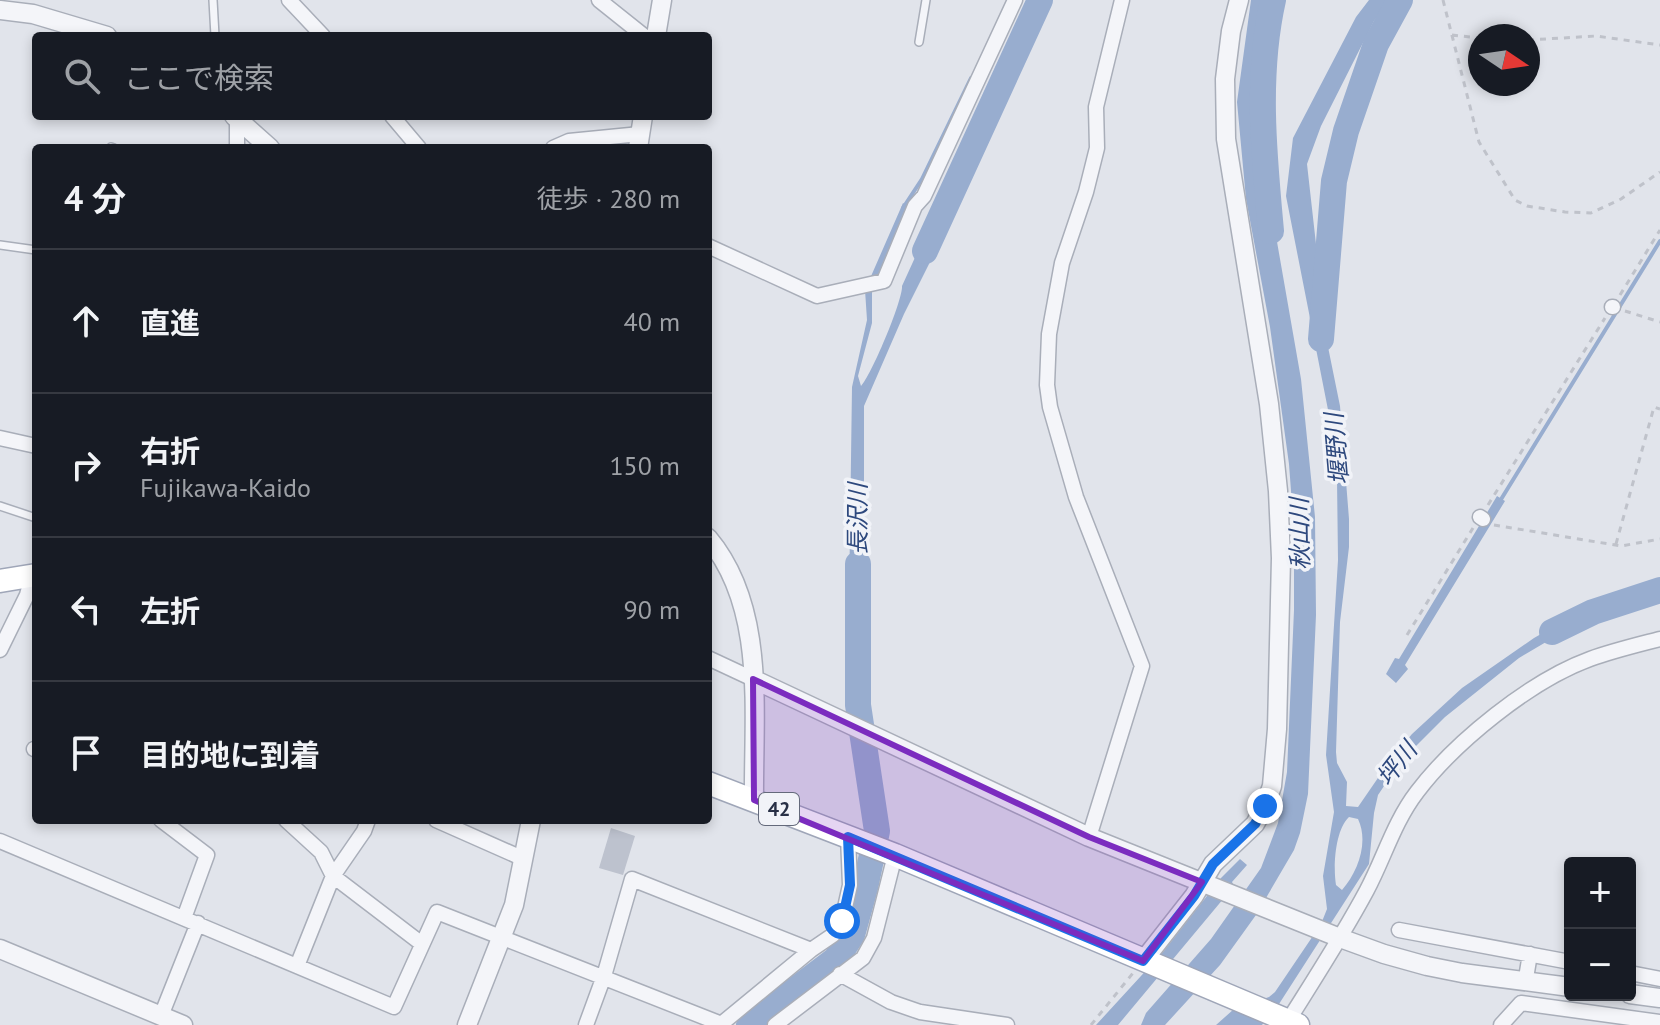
<!DOCTYPE html>
<html lang="ja">
<head>
<meta charset="utf-8">
<style>
	body { margin:0; font-family:"PT Sans","Noto Sans JP",sans-serif; background:#242831; color:#f1f3f6 }
	.controls { position:absolute; right:24px; bottom:24px; display:grid; overflow:hidden; border-radius:8px; box-shadow:0 4px 12px #0003 }
	.controls button { width:72px; height:72px; display:grid; place-items:center; padding:0; border:0; border-bottom:2px solid #363941; background:#171b24; color:#f1f3f6; font:40px sans-serif }
	.compass { position:absolute; left:1468px; top:24px; width:72px; height:72px; border-radius:50%; background:#171b24; box-shadow:0 4px 12px #0003; rotate:103deg }
	.stop { position:absolute; width:24px; height:24px; margin:-18px; border:6px solid #1a73e8; border-radius:50%; background:#fff }
	.stop.end { background:#1a73e8; border-color:#fff; box-shadow:0 2px 8px #0008 }
	.list { margin:0; padding:0; list-style:none }
	h2 { display:flex; justify-content:space-between; align-items:center; height:104px; margin:0; padding:0 32px; font-size:34px }
	h2 small { font-size:26px; font-weight:400; color:#9ea1a6 }
	.list li { display:grid; grid-template-columns:52px 1fr auto; gap:24px; align-items:center; box-sizing:border-box; height:144px; padding:0 32px; border-top:2px solid #363941 }
	.list b { display:block; font-size:30px; white-space:nowrap }
	.list p { margin:0; font-size:26px; white-space:nowrap; color:#9ea1a6 }
	.list em { font-size:26px; font-style:normal; color:#9ea1a6 }
	.icon { flex:none; width:44px; height:44px; fill:none; stroke:currentColor; stroke-width:2; stroke-linecap:round; stroke-linejoin:round }
	.map { position:relative; flex:none; width:1660px; height:1025px; overflow:hidden }
	.search { position:absolute; background:#171b24; box-shadow:0 4px 12px #0003; left:32px; top:32px; width:680px; height:88px; display:flex; align-items:center; gap:20px; box-sizing:border-box; padding:0 28px; border-radius:8px; color:#9ea1a6; font-size:30px }
	.panel { position:absolute; background:#171b24; box-shadow:0 4px 12px #0003; left:32px; top:144px; width:680px; height:680px; border-radius:8px }
	.map>svg:first-child { display:block }
</style>
</head>
<body>
<div class="map">
<svg width="1660" height="1025" viewBox="0 0 1660 1025">
	<rect width="100%" height="100%" fill="#e1e4eb"/>
	<path fill="#98adcf" fill-rule="evenodd" d="M1251,0H1266L1255,116L1301,379L1315,517L1316,615L1308,794L1300,833L1294,850L1256,915L1220,965L1165,1025H1141L1146,1013L1211,939L1261,868L1278,823L1287,772L1294,610V531L1289,464L1270,327L1246,199L1237,102Z
		M1369,0H1389L1374,21L1321,126L1307,164L1327,342L1340,406L1349,519V547L1340,622L1336,752L1337,763L1347,782L1346,806L1358,807L1391,759L1412,734L1462,688L1534,638L1585,609V619L1519,658L1445,717L1401,761L1378,795L1374,813L1369,864L1279,1004L1262,1025H1216L1234,1009L1269,997L1275,992L1321,924L1327,909L1323,876L1334,812L1326,755L1338,560L1337,479L1331,425L1286,196L1293,138L1356,17ZM1349,817L1358,819C1369,842 1358,872 1342,890L1336,885C1333,867 1335,830 1349,817Z
		M903,203L908,206L872,290V323L858,376L861,386C871,376 903,300 902,286L933,218L941,222L932,248L934,254L904,314L864,406V598L849,602L852,387L867,320L865,290Z
		M1497,496L1505,501L1405,665L1408,669L1396,683L1386,674L1395,658L1399,659Z
		M1240,859L1247,865L1232,882L1234,886L1118,1025H1096L1163,952L1221,878Z"/>
	<g fill="none" stroke-linecap="round" stroke-linejoin="round">
		<path stroke="#98adcf" stroke-width="4" d="M903,208L922,179L971,78
			M1500,501L1660,241"/>
		<path stroke="#98adcf" stroke-width="26" d="M1271,231C1264,155 1256,76 1273,0
			M925,251L1040,0
			M1321,339L1334,181L1346,131L1376,44L1400,0
			M1552,632L1593,612L1660,590
			M749,1025L836,959L852,935L865,888L877,831L858,705V564"/>
	</g>
	<path fill="#bdc2ce" d="M611,828L635,836L623,875L599,868Z"/>
	<g fill="none" stroke-linecap="round" stroke-linejoin="round">
		<g stroke="#a9aeb9" stroke-width="10">
			<path id="service" d="M213,0L215,36
				M919,42L926,0
				M111,147L114,148
				M0,245L36,250
				M0,506L36,518"/>
		</g>
		<g stroke="#a9aeb9" stroke-width="17">
			<path id="minor" d="M289,0L323,36
				M599,0L644,36
				M392,116L419,148
				M237,119V148
				M553,148L569,141L640,134
				M708,246L817,296L884,281L915,206L924,196L1015,0
				M1612,307H1613
				M0,438L36,446
				M1480,517L1483,519
				M0,650L27,595L32,576
				M708,658L753,679
				M34,749L36,750
				M161,820L207,855L184,918
				M286,820L321,852L333,876L422,944
				M436,820L524,859
				M1089,837L1142,666L1076,497L1050,407L1047,385L1049,334L1062,263L1086,192L1097,148L1096,107L1122,0
				M0,841L394,1007L437,912L724,1025
				M1399,930L1570,962
				M297,966L333,876L364,831L368,820
				M1527,972L1530,954
				M1630,973L1660,979
				M840,974L891,1002L920,1012L1007,1025
				M161,1016L198,923
				M1288,1021C1315,978 1343,935 1367,890C1384,858 1394,822 1417,792C1455,742 1530,681 1590,659C1612,651 1637,645 1660,639
				M586,1025L604,976L632,879L811,950
				M720,1025L811,950L833,935L842,921L850,885L848,837
				M775,1025L863,958L874,938L895,855
				M1501,1025L1521,1003L1660,1022"/>
		</g>
		<g stroke="#a9aeb9" stroke-width="21">
			<path id="tertiary" d="M0,10L33,14L107,36
				M656,36L662,0
				M234,116L270,148
				M638,148L643,116
				M708,538C767,608 753,714 754,800
				M753,679L1089,837L1340,938L1384,954L1427,966L1462,973L1570,987
				M0,949L183,1025
				M1143,961L1194,896L1213,864L1255,824L1265,806L1272,786L1277,729L1281,558L1278,491L1269,404L1226,139L1225,79L1231,31L1239,0
				M1630,994L1660,998
				M467,1025L514,905L531,820"/>
		</g>
		<g stroke="#9fa6b8" stroke-width="25">
			<path id="primary" d="M0,581L36,575
				M708,783L895,855L1298,1025"/>
		</g>
		<path stroke="#bfc2ca" stroke-width="3" stroke-dasharray="6 6" stroke-linecap="butt" d="M1443,0L1479,142L1515,200L1527,206L1565,212L1591,213L1621,199L1660,172
			M1452,35L1480,38
			M1528,40L1596,36L1660,45
			M1620,295L1660,230
			M1625,311L1660,322
			M1488,505L1605,318
			M1494,525L1621,546L1660,539
			M1616,544L1654,407L1660,409
			M1407,635L1473,528
			M1091,1025L1133,973"/>
		<use href="#service" stroke="#f4f5f9" stroke-width="7"/>
		<use href="#minor" stroke="#f4f5f9" stroke-width="14"/>
		<use href="#tertiary" stroke="#f4f5f9" stroke-width="18"/>
		<use href="#primary" stroke="#fff" stroke-width="22"/>
	</g>
	<g fill="none" stroke-linecap="round" stroke-linejoin="round">
		<path stroke="#1a73e8" stroke-width="10" d="M842,921L850,885L848,837L1143,961L1194,896L1213,864L1255,824L1265,806"/>
	</g>
	<path fill="#7b2cbf" fill-opacity="0.2" stroke="#7b2cbf" stroke-width="6" stroke-linejoin="round" d="M753,679L1089,837L1202,882L1143,961L754,800Z"/>
	<g text-anchor="middle" stroke-width="7" stroke-linejoin="round" paint-order="stroke">
		<rect fill="#f1f3f8" stroke="#646a7b" stroke-width="2" x="759" y="793" width="40" height="32" rx="6"/>
		<g font-size="20" font-weight="bold" fill="#272f45">
			<text x="779" y="816">42</text>
		</g>
		<g font-size="24" font-style="italic" fill="#2d487d" stroke="#f1f3f8">
			<text transform="translate(1337 449) rotate(-95)" y="8">堰野川</text>
			<text transform="translate(858 519) rotate(-90)" y="8">長沢川</text>
			<text transform="translate(1300 534) rotate(-91)" y="8">秋山川</text>
			<text transform="translate(1397 764) rotate(-52)" y="8">坪川</text>
		</g>
	</g>
</svg>
<div class="controls">
<button>+</button>
<button>−</button>
</div>
<svg class="compass" viewBox="-18 -18 36 36"><path d="M0-13l5 13h-10z" fill="#e53935"/><path d="M0 13l5-13h-10z" fill="#9ea1a6"/></svg>
<div class="stop" style="left:842px;top:921px"></div>
<div class="stop end" style="left:1265px;top:806px"></div>
<div class="search"><svg class="icon" aria-label="search" viewBox="0 0 24 24"><circle cx="10" cy="10" r="6"/><path d="M15 15l6 6"/></svg>ここで検索</div>
<section class="panel">
<h2>4 分<small>徒歩 · 280 m</small></h2>
<ul class="list">
<li><svg class="icon" aria-label="ahead" viewBox="0 0 24 24"><path d="M12 20V5M6 11l6-6 6 6"/></svg><div><b>直進</b></div><em>40 m</em></li>
<li><svg class="icon" aria-label="right" viewBox="0 0 24 24"><path d="M7 20v-9h11M14 6l5 5-5 5"/></svg><div><b>右折</b><p>Fujikawa-Kaido</p></div><em>150 m</em></li>
<li><svg class="icon" aria-label="left" viewBox="0 0 24 24"><path d="M17 20v-9H6M10 6l-5 5 5 5"/></svg><div><b>左折</b></div><em>90 m</em></li>
<li><svg class="icon" aria-label="arrive" viewBox="0 0 24 24"><path d="M6 21V4h12l-3 4 3 4H6"/></svg><div><b>目的地に到着</b></div></li>
</ul>
</section>
</div>
</body>
</html>
